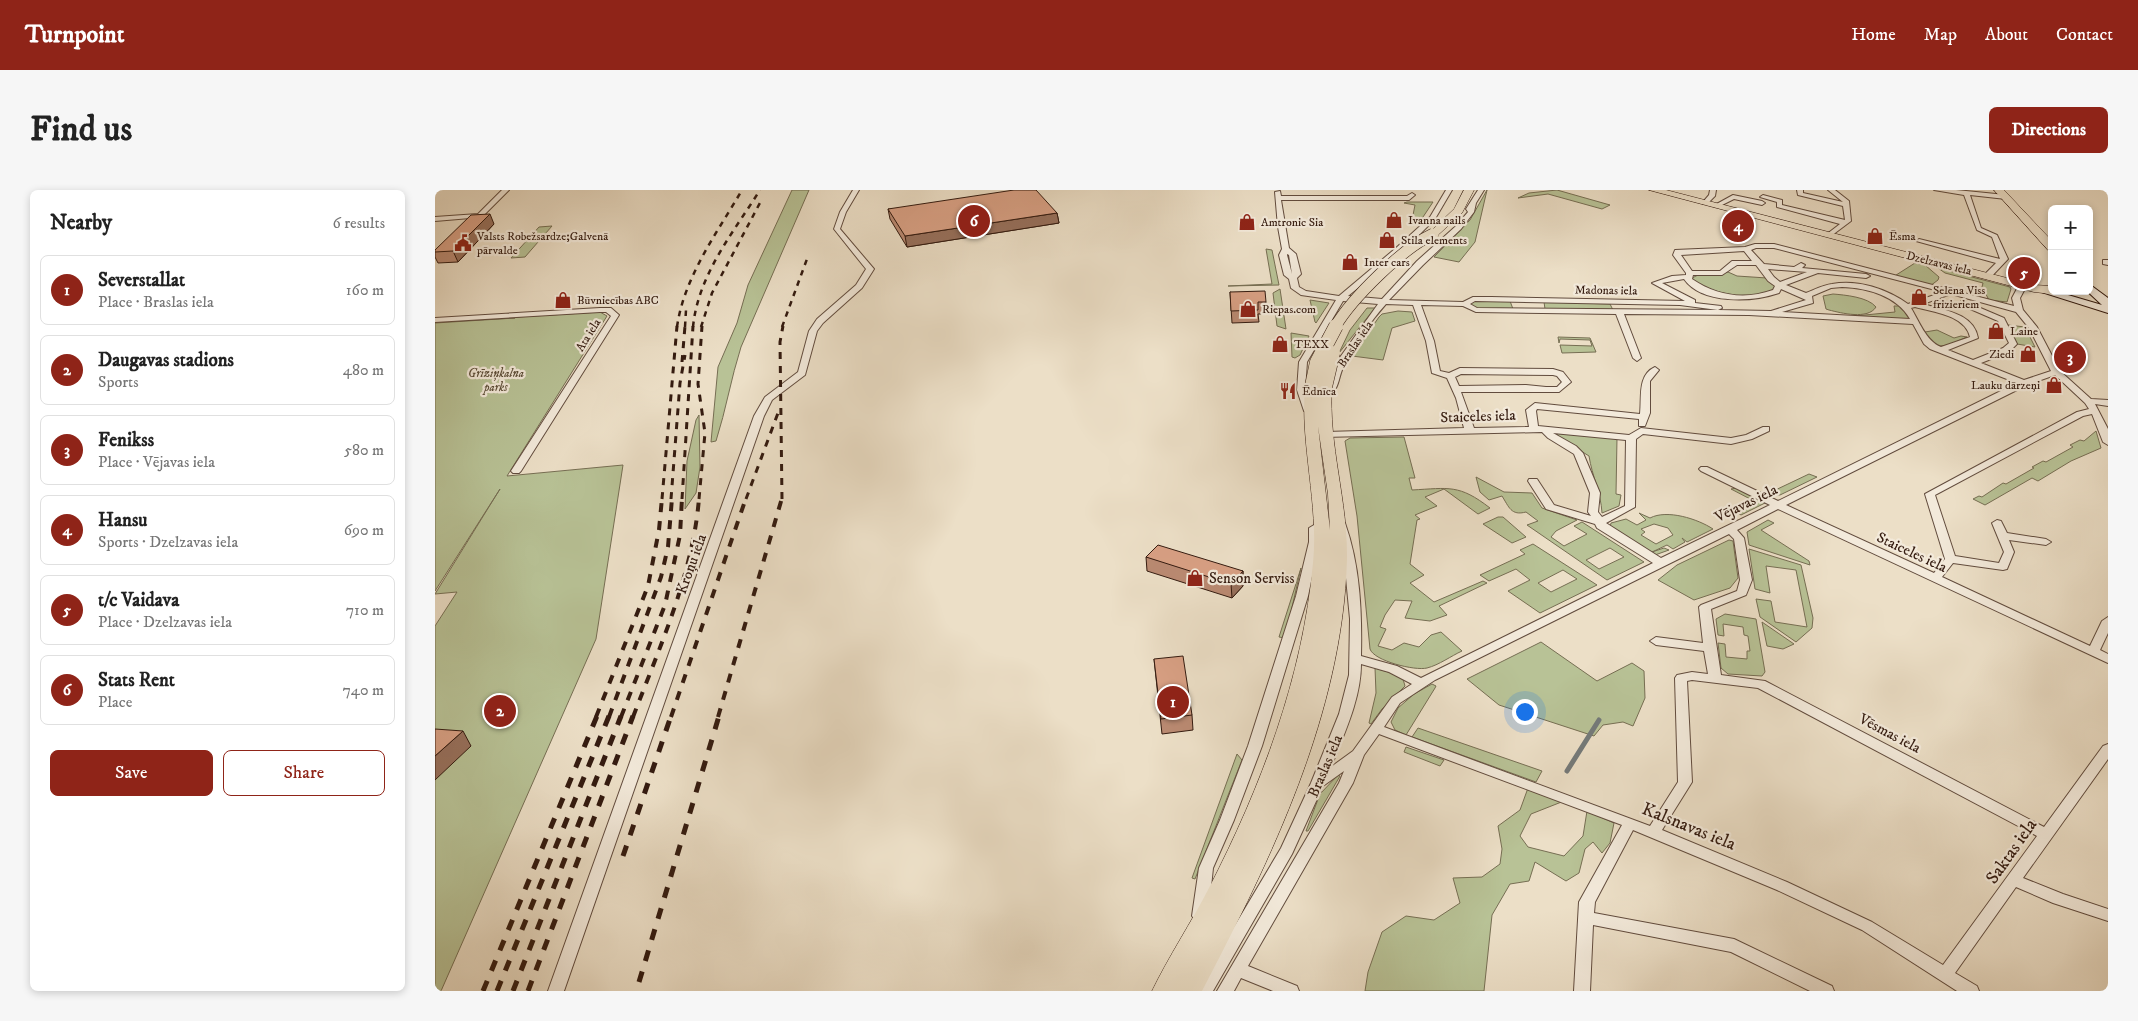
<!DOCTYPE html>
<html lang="en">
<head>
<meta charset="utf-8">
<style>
	body { margin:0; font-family:"IM FELL DW Pica",serif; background:#f6f6f6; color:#222 }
	.controls { position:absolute; right:15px; top:15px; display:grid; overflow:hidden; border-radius:8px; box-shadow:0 2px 8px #0003 }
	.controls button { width:45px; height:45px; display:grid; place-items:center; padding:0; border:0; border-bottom:1px solid #e0e0e0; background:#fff; color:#222; font:25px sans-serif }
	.you { position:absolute; left:1089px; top:521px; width:18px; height:18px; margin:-12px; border:4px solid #fff; border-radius:50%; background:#1a73e8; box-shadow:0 0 0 8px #1a73e833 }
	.badge { display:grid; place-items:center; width:32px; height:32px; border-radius:50%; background:#8f2418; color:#fff; font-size:16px; font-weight:700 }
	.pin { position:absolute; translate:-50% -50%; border:2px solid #fff; box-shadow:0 1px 5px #0006 }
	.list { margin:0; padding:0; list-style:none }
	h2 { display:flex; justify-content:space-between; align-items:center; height:65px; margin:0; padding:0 20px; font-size:21px }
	h2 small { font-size:16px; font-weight:400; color:#767676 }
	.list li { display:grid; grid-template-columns:32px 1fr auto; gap:15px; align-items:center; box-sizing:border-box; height:70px; margin:0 10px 10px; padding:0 10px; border:1px solid #e0e0e0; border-radius:8px }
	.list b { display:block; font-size:19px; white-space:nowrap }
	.list p { margin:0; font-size:16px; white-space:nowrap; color:#767676 }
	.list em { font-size:16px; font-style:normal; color:#767676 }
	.actions { display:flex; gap:10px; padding:15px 20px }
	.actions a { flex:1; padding:11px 0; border:1px solid #8f2418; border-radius:8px; text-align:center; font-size:18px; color:#8f2418 }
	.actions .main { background:#8f2418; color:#fff }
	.map { position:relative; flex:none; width:1673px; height:801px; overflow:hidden; border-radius:8px }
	header { display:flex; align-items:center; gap:30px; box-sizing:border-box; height:70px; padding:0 25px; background:#8f2418; color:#fff }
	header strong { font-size:24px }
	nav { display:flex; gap:28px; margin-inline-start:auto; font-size:18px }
	.intro { display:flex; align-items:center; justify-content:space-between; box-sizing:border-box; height:120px; padding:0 30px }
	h1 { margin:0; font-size:35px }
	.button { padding:12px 22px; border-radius:8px; background:#8f2418; color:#fff; font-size:18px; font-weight:700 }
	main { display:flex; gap:30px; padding:0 30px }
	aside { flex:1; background:#fff; border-radius:8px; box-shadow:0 2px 8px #0003 }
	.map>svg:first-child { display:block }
</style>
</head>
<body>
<header>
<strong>Turnpoint</strong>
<nav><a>Home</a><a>Map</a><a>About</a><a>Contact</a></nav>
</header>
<div class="intro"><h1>Find us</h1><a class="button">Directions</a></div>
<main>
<aside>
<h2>Nearby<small>6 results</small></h2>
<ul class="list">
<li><span class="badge">1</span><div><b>Severstallat</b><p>Place · Braslas iela</p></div><em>160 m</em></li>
<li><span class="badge">2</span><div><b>Daugavas stadions</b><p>Sports</p></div><em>480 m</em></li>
<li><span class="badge">3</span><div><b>Fenikss</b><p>Place · Vējavas iela</p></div><em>580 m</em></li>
<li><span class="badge">4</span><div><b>Hansu</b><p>Sports · Dzelzavas iela</p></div><em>690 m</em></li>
<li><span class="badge">5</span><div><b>t/c Vaidava</b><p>Place · Dzelzavas iela</p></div><em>710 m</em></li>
<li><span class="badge">6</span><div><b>Stats Rent</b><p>Place</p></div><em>740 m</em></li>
</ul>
<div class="actions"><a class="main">Save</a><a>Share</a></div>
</aside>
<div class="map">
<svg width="1673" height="801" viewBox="0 0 1673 801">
	<rect width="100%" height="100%" fill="#ecdfc7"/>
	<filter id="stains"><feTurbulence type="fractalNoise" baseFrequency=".004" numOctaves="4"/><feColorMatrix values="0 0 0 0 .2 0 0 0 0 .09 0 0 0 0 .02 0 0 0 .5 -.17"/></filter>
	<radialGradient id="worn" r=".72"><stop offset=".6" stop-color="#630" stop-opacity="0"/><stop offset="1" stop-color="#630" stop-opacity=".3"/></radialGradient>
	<path fill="#b8c296" stroke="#766e53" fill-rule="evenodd" d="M357,0H374L306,157C296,188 291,220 281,251L276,252L283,177L302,133L313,95Z
		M1052,0L1040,52L1024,72L999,67L1035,30Z
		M1122,0L1175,15L1167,19L1113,4L1083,8L1094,3Z
		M972,12H998L986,30H977L980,15L969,13Z
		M117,36L90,67L76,68L104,37Z
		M831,59L837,60L844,95L793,96L837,94Z
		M1480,73L1490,75L1504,87L1503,90L1495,96L1458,87Z
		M1503,78L1575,97L1576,99L1572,112L1554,110L1547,97L1548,93L1510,83Z
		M1293,82L1302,86L1332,88L1342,95C1330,115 1269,104 1257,88L1265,84Z
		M845,99L851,139L842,136L838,103Z
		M1398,104C1410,105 1433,107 1441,117C1433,130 1406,123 1394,120L1391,119L1388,106Z
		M875,110L894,113L881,133L880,132Z
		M1041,110L1075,111L1078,119H1043L1035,114Z
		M1109,112L1175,114L1178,120L1110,119Z
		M1459,116H1466L1476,130L1420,126L1460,122Z
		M932,118H940L904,163L915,140Z
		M963,121L977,122L980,131L957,138L948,170L917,166L944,127L947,124Z
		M165,122L172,126L72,286L188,275L161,449L6,801H0V436L22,402L0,404L65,299L0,401V133L80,128L0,132Z
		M1573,135L1590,137L1600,157L1582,154Z
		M1502,140L1519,148L1526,146L1532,147C1515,154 1499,165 1490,142Z
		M856,143L874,146L865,165L860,168L857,167Z
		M1123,147L1155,148L1161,162L1127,163L1125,155L1157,156L1155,150L1125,149L1124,153Z
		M264,225L265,277L261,303L250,319L252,271L261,230Z
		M1661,241L1666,258L1636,271L1603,291L1597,288L1550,315L1538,309L1544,306L1547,307L1568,293L1571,294L1599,278L1597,277L1608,271L1611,272L1638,257L1635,255L1645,250L1649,251Z
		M1117,243L1182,248L1181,304L1186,305L1184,316L1167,323C1166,303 1157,286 1154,266Z
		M969,247L980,288H974L977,300C1014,298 1024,294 1055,318L1043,324L1009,299L990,307L1002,316L980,325L985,329L982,330L975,374L989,385L975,393L999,412L1048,391L1052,393L1004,416L1012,425L995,431L970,428L977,411L960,410L950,425L945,437L951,439L943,456L957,460L969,453L984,457L996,445L1006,442L1027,461C1016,466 1004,475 992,478C980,481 939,471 935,459L922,326L910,251L915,248Z
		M1374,284L1382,287L1345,305L1332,304Z
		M1041,287L1069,302L1097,303L1107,318L1142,330L1121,341L1116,347L1129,356L1152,344L1139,336L1147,332L1209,372L1172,390L1092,335L1103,331L1091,322C1076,326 1074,317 1067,306L1054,310L1045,302ZM1175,358L1189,367L1164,379L1151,370Z
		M1302,298L1329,311L1330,313L1306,325L1299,321L1319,311L1296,299Z
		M1204,323L1215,328C1232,319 1263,329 1278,339L1252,352L1247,348L1250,352L1238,359L1232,355L1217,362L1229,358L1234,360L1220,365L1175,337L1176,333L1191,329L1202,335L1211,330ZM1219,334L1233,338L1238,345L1221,354L1206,345L1210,342L1206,339Z
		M1063,327H1068L1091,347L1077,353L1048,334Z
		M1333,330L1339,333L1326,340L1374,371L1375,375L1314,355L1312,342Z
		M1294,350L1298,351L1303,388L1295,398L1259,410L1223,390L1242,375Z
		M1098,354L1162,395L1105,423L1073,401L1095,390L1081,379L1054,391L1045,385L1090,364L1085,360ZM1128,380L1142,389L1116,402L1103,393Z
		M1314,359L1366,375L1378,428L1377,438L1361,452L1325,427L1321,409L1336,411L1340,432L1372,437L1361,380L1331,376L1335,403L1320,399Z
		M866,378L850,448L844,447Z
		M1290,424L1321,429L1330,482L1327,486L1293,484L1286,478L1283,453L1290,454L1291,467L1312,469V461H1315L1313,446L1309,445L1308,437L1288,434L1289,446L1283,445L1281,429Z
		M1327,432L1359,454L1348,459L1332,456Z
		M1106,452L1162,491L1197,473L1209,481L1210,508L1198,536L1188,532L1168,535L1159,546L1064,515L1032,489Z
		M940,478L963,485L968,489L970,496L947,519L936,534L934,533L941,503Z
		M997,494L1001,496L1000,498L971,545L960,540L956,532L963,518L979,504Z
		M983,538L1107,581L1101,592L977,547Z
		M971,557L1009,570L1005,576L969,562Z
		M802,564L807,570L760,689L757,688Z
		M903,585L905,586L873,641H871L885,604Z
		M1093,598L1129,611L1096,624L1085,646L1093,657L1129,666L1148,646L1152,621L1179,633L1175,653L1167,663L1158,652L1150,659L1144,683L1131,691L1100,672L1094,691L1075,694L1057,725L1049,801H930L933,782L947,742L971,726L999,730L1025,713L1018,688L1047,687L1065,674L1067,659L1063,636L1085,620Z"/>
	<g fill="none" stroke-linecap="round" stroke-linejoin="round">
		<path stroke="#747a7a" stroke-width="5" d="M1132,581L1164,530"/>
		<g stroke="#624c3e" stroke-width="2">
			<path id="street" d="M67,0H74L47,27L0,31V27L43,24Z
				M418,0H424L411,22L405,39L439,79L427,98L388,133L382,141L370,185L337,210L329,226L129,801H113L319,226L330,207L363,182L374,141L382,129L421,95L431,79L399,39L405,22Z
				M1011,0H1017L1000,29L967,62L913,106L947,109L982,71L1021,36L1033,22L1031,19L1043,0H1049L1041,13L1039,22L1026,39L988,75L954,110L1028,112L1038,107H1056L1250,111L1217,93L1237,86L1251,85V83L1238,65L1240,60L1310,57L1320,54H1339L1579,116L1577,108L1585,93H1591L1592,95L1585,108L1588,120L1602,137L1625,181L1656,209L1673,210V216L1660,214L1673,239V255L1668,252L1657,224L1648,226L1500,305L1520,366L1564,373L1569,362L1557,333L1562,330L1566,331L1572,343L1611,349L1616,352L1611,355L1574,350L1579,362L1572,379L1568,380L1518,373L1507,387L1655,456L1667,431L1673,427V443L1665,460L1673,464V473L1343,319L1302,340L1309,348L1317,390L1311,405L1276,419L1286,485L1330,491L1609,637L1668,556L1673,554V569L1588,688L1628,704L1673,719V731L1618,713L1581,697L1520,783L1542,796L1544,801H1522L1427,740L1342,700L1198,640L1160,712L1159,723L1299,749L1397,796L1399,801H1375L1296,762L1158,735L1155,801H1139L1144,712L1187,635L944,544L929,565L918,593L813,776L862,796L864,801H838L806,788L799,801H782L904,593L909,581L888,596L857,664L778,801H761L846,658L876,593L904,524L914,485L915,429L908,357L900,333L901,331L905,330L910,333C925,375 927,421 926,466L962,476L986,488L1218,373L1162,338L1160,334L1111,319L1093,291L1094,289H1102L1119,315L1156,326L1153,322L1155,303L1139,264L1113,248L1107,242L888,247V243L891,242L1029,238L1021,208L1012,188L997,183L991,151L978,115L951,114C933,134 919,156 907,180C904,187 903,201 895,204L891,201L906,166L943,114L908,111L872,172L870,200L879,221L874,224L869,221L862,200L864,172L901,110L866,105L856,98L854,89L849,85L844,65L847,59L843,37L840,2L845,1L846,6H972L977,3L980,5L974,10H846L854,58L861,64L866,84L862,88L864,97L871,101L904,106L961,58L995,27ZM1321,58H1339L1508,102L1473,114C1452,99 1423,89 1397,94C1388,95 1379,100 1371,103L1351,95L1383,83L1431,88L1435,86L1431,84L1367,78L1370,75L1366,73L1359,77L1329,74L1316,60ZM1309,61L1317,71H1297L1285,81H1257L1246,65ZM852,64L854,65L857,84L852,65ZM1302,75H1321L1333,91L1340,96L1338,100C1310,110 1282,106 1257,89L1258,85H1287ZM1333,79L1372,82L1345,92L1339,87ZM1249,89C1267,115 1318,112 1344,103L1346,99L1371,110L1336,121L1283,120L1287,118L1286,116L1260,113V110L1227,93ZM1407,97C1433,98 1462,106 1475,129L1347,122L1378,113L1377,106L1396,98ZM1516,104L1581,122L1594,138L1616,181L1589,190L1546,173L1574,162L1582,154L1569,128L1529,111H1526V115L1563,131L1574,153L1568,158L1538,170L1513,160L1543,148C1539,123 1508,120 1488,114ZM1040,111L1245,115L1283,120L1042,118L1035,114ZM986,115L1028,116L1041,122L1181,124L1198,168L1202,171L1206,168L1189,124L1314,125L1478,134L1489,154L1495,159L1582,193L1343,311L1272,277H1266L1264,279L1266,281L1335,315L1226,368L1171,333L1200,317L1201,249L1208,244L1296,254L1317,249L1334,241V237H1328L1311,245L1296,248L1206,238L1194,245L1103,236L1101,221L1102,219L1204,229V236H1210L1215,223V191L1224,180L1220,177C1202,185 1207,208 1205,224L1100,213L1091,220L1094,237L1039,238L1026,202H1124L1136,192L1128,182L1118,179L1025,178L1014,183L1005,181L999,151ZM1480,117C1498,122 1530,125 1535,147L1506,157C1491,151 1484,131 1476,118ZM1026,184L1118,185L1122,186L1127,192L1122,197H1111L1091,195L1024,196L1020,187ZM1620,185L1650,213L1654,219L1642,222L1490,304L1510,369L1499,383L1351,315L1592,195ZM1118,243L1191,250L1190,316L1167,327L1163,322L1165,303L1148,263L1141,256ZM1294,344L1299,349L1305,390L1302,401L1266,415L1264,417L1268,453L1221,447L1215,451L1221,455L1269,461L1273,484L1257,482L1242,485L1240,488L1243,592L1215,636L949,537L965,513L1000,490ZM926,474L954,482L977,494L957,507L918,561L896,577C909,544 926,509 926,474ZM1257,490L1323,498L1602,646L1508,775L1437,732L1352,692L1227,640L1257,592L1252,491Z
				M1275,0H1281L1280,6L1272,14H1268V12L1274,5Z
				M1362,0H1368V3L1408,12L1393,0H1400L1414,11L1416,31L1396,46H1392V44L1405,34L1342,17V12L1325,7L1328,5L1347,10V15L1410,30L1408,16L1363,5Z
				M1499,0H1521L1571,5L1574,7L1571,9L1535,5L1546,38L1562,45L1573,69L1555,88L1548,86L1561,73L1481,51L1484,49L1565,69L1557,47L1542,40L1529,5Z
				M1298,5L1327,11L1330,13L1327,15L1299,9L1283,17L1278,16Z
				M1668,70H1673V75L1668,74Z
				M165,118H176L184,125L86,281L84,283H78L76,281L176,126L171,122H165L0,132V128Z
				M879,335L884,338V352L873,406L827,556L799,630L778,678L773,726L770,730L765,732L760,730L757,726L764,678L785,630L813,556L861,406L874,352V338Z"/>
		</g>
		<g stroke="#341b10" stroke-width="2">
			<path id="secondary" d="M1654,94L1673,108V123L1594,98L1599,95L1667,115L1652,101H1654Z"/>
		</g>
		<g stroke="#341b10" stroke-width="1">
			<path id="primary" d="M1029,0H1039L1027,23L1003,45L1001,53H993V44L1019,19Z
				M1214,0H1231L1599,95L1617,96V101H1622L1617,104L1599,102Z
				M1559,0H1569L1617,51V61L1613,60Z
				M877,192L884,196L890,193L897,197C893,255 913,311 912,370C907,524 837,667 767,801H717C734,766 756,733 774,698C826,597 868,487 878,373C884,314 865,255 870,196ZM883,236L893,304L895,340Z"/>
		</g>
		<use href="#street" fill="#f3eadb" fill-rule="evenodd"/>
		<use href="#secondary" fill="#f3eadb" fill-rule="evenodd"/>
		<use href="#primary" fill="#ecdfc7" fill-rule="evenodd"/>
		<path stroke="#341b10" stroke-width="2.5" stroke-dasharray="5.5 5.5" stroke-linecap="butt" d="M242,137C249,87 282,43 307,0
			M250,137L251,120
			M258,137C263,85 298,43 325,0
			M266,137L277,103L326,11
			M347,137L372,69"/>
		<path stroke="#341b10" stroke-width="3" stroke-dasharray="7 7" stroke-linecap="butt" d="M247,172L250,136
			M227,309L242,136
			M236,309L245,193L250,165
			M247,309L258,136
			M264,309L270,243L263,194L267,136
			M311,309L343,223
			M347,309L345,152L348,136"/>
		<path stroke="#341b10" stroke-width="4" stroke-dasharray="9 9" stroke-linecap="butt" d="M161,527L213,396L224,340L227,308
			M174,527L226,387L233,357L237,308
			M186,527L230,415L245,345L247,308
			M198,527C225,456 258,384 264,308
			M236,527L311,308
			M283,527L347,308"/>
		<path stroke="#341b10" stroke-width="5" stroke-dasharray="11 11" stroke-linecap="butt" d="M188,666L236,526
			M204,792L284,526
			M48,801L162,526
			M62,801L174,526
			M78,801L186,526
			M93,801L198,526"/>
		<g stroke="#341b10" stroke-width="12" stroke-linecap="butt">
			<path id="primary-bridge-far1" d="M900,137C917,108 968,58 998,44"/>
		</g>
		<g stroke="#341b10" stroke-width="15" stroke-linecap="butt">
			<path id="primary-bridge" d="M877,196L882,172L901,136
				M890,197L898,163"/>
		</g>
		<use href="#primary-bridge-far1" stroke="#ecdfc7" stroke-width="11"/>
		<use href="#primary-bridge" stroke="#ecdfc7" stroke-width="14"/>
	</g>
	<path fill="#ba8a72" stroke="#341b10" d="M453,19L622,23L624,33L472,57L455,29Z
		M59,34L23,72L3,73L0,67V60Z
		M795,102L831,112V124H823L824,132L797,133Z
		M711,367L808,381V396L797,408L712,381Z
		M719,469L757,525L758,540L727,544Z"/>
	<path fill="#97705c" stroke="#341b10" d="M622,23L624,33L472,57L470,46Z
		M55,24L59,34L23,72L18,61Z
		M808,381V396L797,408L796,394Z
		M28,541L36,556L0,590V566Z"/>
	<path fill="#d8a084" stroke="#341b10" d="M579,0H601L622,23L470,46L453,19Z
		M55,24L18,61L0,62V60L36,25Z
		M830,101L831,112H823V120L796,121L795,102Z
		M723,355L808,381L796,394L711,367Z
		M748,466L757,525L726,529L719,469Z
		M0,539L28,541L0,566Z"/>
	<defs>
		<g id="shop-bare" transform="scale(1.35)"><path d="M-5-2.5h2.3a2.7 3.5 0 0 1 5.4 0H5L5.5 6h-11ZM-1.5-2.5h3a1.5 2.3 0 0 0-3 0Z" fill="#8f2418" stroke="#f3eadb" stroke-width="2.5" paint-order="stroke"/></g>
		<g id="civic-bare" transform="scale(1.35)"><path d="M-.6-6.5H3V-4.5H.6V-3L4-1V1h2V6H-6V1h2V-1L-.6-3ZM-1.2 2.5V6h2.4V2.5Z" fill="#8f2418" stroke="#f3eadb" stroke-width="2.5" paint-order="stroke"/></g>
		<g id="restaurant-bare" transform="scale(1.35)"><path d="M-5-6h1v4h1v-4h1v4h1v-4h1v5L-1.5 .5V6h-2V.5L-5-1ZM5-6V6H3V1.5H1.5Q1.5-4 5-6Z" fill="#8f2418" stroke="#f3eadb" stroke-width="2.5" paint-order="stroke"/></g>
	</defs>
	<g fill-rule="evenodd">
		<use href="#shop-bare" x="959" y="30"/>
		<use href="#shop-bare" x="812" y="32"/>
		<use href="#shop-bare" x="1440" y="46"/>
		<use href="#shop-bare" x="952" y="50"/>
		<use href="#civic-bare" x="28" y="53"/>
		<use href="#shop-bare" x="915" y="72"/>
		<use href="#shop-bare" x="1484" y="107"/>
		<use href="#shop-bare" x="128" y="110"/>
		<use href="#shop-bare" x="813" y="119"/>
		<use href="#shop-bare" x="1561" y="141"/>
		<use href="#shop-bare" x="845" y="154"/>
		<use href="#shop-bare" x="1593" y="164"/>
		<use href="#shop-bare" x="1619" y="195"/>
		<use href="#restaurant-bare" x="853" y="201"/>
		<use href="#shop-bare" x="760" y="388"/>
	</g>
	<g text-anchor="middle" stroke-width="4.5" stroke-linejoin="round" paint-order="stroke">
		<g font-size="12" fill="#341b10" stroke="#f3eadb" text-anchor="start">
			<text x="973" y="34">Ivanna nails</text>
			<text x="826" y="36">Amtronic Sia</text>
			<text x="42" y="50">Valsts Robežsardze;Galvenā<tspan x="42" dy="14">pārvalde</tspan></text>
			<text x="1454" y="50">Ēsma</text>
			<text x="966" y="54">Stila elements</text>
			<text x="929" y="76">Inter cars</text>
			<text x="1498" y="104">Selēna Viss<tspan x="1498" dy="14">frizieriem</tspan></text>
			<text x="142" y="114">Būvniecības ABC</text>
			<text x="827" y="123">Riepas.com</text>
			<text x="1575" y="145">Laine</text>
			<text x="859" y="158">TEXX</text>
			<text x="1579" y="168" text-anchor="end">Ziedi</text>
			<text x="1605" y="199" text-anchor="end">Lauku dārzeņi</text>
			<text x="867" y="205">Ēdnīca</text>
		</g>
		<g font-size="12" fill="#341b10" stroke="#f3eadb">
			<text transform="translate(1504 73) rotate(14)" y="4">Dzelzavas iela</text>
			<text transform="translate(1171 100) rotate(1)" y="4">Madonas iela</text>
			<text transform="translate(153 145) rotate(-58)" y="4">Ata iela</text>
			<text transform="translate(920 154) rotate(-56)" y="4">Braslas iela</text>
		</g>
		<g font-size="12" font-style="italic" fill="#5c4d38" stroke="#f3eadb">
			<text x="61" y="187">Grīziņkalna<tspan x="61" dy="14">parks</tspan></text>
		</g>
		<g font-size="15" fill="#341b10" stroke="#f3eadb">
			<text transform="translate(1043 226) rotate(-2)" y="5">Staiceles iela</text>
			<text transform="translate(1311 313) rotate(-26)" y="5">Vējavas iela</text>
			<text transform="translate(1477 362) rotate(25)" y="5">Staiceles iela</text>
			<text transform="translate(256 374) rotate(-70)" y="5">Kroņu iela</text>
			<text transform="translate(1455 543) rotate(28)" y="5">Vēsmas iela</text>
			<text transform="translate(890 576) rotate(-67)" y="5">Braslas iela</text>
		</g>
		<g font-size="15" fill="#341b10" stroke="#f3eadb" text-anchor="start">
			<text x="774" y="393">Senson Serviss</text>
		</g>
		<g font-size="18" fill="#341b10" stroke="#f3eadb">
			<text transform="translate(1254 636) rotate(22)" y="6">Kalsnavas iela</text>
			<text transform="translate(1576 661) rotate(-55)" y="6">Saktas iela</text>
		</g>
	</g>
	<rect width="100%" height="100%" filter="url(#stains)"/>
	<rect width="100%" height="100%" fill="url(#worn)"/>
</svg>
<div class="controls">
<button>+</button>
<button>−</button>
</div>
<div class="you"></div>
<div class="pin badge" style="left:738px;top:512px">1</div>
<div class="pin badge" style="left:65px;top:521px">2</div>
<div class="pin badge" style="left:1635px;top:167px">3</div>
<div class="pin badge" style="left:1303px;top:36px">4</div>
<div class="pin badge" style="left:1589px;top:83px">5</div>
<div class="pin badge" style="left:539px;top:31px">6</div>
</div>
</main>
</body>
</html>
